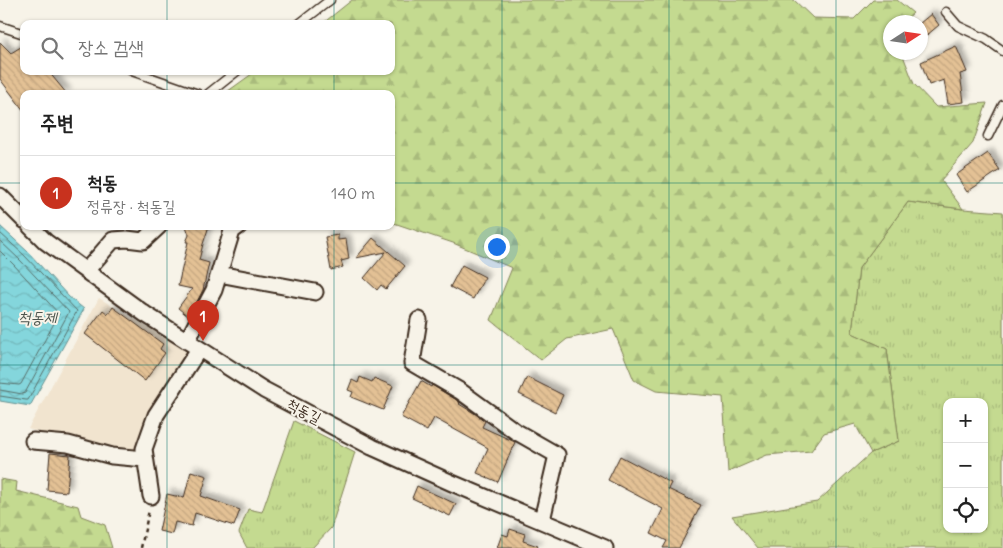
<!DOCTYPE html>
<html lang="ko">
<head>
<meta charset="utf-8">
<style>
	body { margin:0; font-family:Delius,"Poor Story",sans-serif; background:#f6f6f6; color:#222 }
	.controls { position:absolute; right:15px; bottom:15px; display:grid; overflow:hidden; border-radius:10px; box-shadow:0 1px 4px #0004 }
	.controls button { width:45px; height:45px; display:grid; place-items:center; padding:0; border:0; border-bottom:1px solid #e0e0e0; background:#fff; color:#222; font:25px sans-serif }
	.compass { position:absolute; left:883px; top:15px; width:45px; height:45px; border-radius:50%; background:#fff; box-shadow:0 1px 4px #0004; rotate:78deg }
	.you { position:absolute; left:496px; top:246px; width:18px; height:18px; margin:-12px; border:4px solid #fff; border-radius:50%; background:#1a73e8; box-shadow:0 0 0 8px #1a73e833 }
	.badge { display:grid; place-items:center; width:32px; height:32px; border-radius:50%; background:#c8321e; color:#fff; font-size:16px; font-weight:700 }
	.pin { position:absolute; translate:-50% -41px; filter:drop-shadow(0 1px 2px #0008) }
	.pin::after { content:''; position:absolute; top:26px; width:18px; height:15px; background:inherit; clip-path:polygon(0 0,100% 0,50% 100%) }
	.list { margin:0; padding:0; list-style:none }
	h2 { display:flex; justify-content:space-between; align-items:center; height:65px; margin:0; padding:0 20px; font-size:21px }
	h2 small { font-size:16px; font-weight:400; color:#767676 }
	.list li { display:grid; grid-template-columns:32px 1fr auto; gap:15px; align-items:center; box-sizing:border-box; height:75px; padding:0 20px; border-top:1px solid #e0e0e0 }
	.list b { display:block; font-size:19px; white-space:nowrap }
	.list p { margin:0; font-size:16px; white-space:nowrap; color:#767676 }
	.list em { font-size:16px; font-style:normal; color:#767676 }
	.icon { flex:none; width:28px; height:28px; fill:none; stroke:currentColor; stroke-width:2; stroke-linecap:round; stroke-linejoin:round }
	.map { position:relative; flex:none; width:1003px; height:548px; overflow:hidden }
	.search { position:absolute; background:#fff; box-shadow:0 1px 4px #0004; left:20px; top:20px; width:375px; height:55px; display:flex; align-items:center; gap:12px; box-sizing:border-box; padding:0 18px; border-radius:10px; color:#767676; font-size:19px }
	.panel { position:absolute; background:#fff; box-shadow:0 1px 4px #0004; left:20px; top:90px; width:375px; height:140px; border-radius:10px }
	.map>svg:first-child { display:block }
</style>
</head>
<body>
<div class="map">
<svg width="1003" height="548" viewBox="0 0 1003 548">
	<defs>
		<pattern id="grass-tufts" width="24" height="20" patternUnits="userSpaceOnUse" patternTransform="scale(1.25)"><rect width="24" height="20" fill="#c4da90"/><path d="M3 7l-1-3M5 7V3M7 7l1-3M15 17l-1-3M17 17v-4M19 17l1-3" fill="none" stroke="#a9bb7c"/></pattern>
		<pattern id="forest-firs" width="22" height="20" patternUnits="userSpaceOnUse" patternTransform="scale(1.25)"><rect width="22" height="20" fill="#c4da90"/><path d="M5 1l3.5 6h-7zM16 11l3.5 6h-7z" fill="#a9bb7c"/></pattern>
		<pattern id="water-waves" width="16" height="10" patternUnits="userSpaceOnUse" patternTransform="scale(1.25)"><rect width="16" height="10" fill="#84d6dc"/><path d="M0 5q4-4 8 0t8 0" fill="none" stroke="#73b8bc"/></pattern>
		<pattern id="building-back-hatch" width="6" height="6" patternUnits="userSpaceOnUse" patternTransform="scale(1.25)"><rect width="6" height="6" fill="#e3c195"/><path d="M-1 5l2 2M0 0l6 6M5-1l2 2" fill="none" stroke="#c4a680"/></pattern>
		<filter id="shadow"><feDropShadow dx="4.5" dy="-4.5" stdDeviation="2.5" flood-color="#0004"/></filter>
	</defs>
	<rect width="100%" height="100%" fill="#f7f3e8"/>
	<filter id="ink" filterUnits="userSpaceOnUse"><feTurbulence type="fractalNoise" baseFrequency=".02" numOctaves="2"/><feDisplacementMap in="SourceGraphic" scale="10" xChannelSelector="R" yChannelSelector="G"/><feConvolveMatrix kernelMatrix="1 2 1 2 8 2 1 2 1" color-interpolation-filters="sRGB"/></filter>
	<g filter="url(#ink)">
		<path fill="#f1e4cf" d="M99,298L190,353L139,453L113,452L28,429Z"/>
		<path fill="url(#grass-tufts)" stroke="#808257" fill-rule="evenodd" d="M908,202L963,209L1003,212V548H758L732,516L817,502L871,453L899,441L887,349L852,333L859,268ZM947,402H984V529H947Z
			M294,421L355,452L331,528L312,548H247L239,533L248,509L262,512Z"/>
		<path fill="url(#forest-firs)" stroke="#808257" d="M352,0H794L813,18L854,19L873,0H897L913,13L903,22H890V52L902,53L914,84L936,107L987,103L973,143L941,180L963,209L908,202L859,268L852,333L887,349L899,441L871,453L855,424L824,433L811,451L767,455L728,472L723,397L656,391L634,380L613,329L567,339L541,360L491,320L512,268L453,243L391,222V94H224L256,71H391V24H322Z
			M0,479L17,482L16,491L78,506L81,516L105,525L112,548H0Z"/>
		<path fill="url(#water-waves)" stroke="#679190" d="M0,226L28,252L69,297L84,309L30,406L0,401Z"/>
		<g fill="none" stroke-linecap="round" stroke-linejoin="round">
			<path stroke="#586f6a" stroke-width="1" d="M0,233L24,255L77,311L28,400H26L0,396
				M0,241L20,260L69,312L25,393L22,394L0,390
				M0,251L14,265L59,314L21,384L19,385L0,383"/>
		</g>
		<path fill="url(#building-back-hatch)" stroke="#3b2a1e" filter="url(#shadow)" d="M931,14L939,25L920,41V23Z
			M0,42L11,53L24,45V71H48L67,94H24V111L0,79Z
			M956,46L967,72L960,74L964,102L948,104L944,80L929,85L921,62Z
			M988,153L1000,170L967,192L956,175Z
			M186,226H209L203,244L199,260L209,263L203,290L189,317L178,308L192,289L178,286L188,242H186L189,235Z
			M338,235V240L346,239L349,259L341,261L343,267L331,270L325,237Z
			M373,238L405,266L386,289L381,285L377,290L364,278L386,252L356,258Z
			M462,265L485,277L473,299L450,287Z
			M113,307L163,344L160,349L165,353L145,381L85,334L103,310L108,314Z
			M360,377L372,382L374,378L393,386L383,410L351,397L353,392L348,390L352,380L358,383Z
			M527,377L563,395L555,412L519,394Z
			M421,381L431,387L432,385L455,399L460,403L459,404L474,413L485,421L482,427L515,442L498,482L477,473L488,448L434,418L427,431L401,417Z
			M50,453L70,455L67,492L47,490Z
			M620,456L671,483L668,489L701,505L679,548H663L667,541L651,533L663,509L608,480Z
			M191,471L207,476L201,496L240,510L234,526L195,513L192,526L175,522L172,534L159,531L167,494L184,498Z
			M417,486L456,504L450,516L412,498Z
			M510,529L525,534L523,541L538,546L537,548H497L502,534L508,536Z"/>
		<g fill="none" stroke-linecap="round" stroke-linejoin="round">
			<g stroke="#3b2a1e" stroke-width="11">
				<path id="service" d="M946,12L958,26L986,39L1003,51
					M299,24L330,0
					M0,26L24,34
					M132,71L198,94
					M208,94L237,71
					M988,136L1003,105"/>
			</g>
			<g stroke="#3b2a1e" stroke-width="19">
				<path id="minor" d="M0,196L24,220
					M30,226L46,242L145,314L264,390L372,447L452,483L605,548
					M86,271L113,240L127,239L143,241L159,226
					M219,274L315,292
					M419,320L412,363L460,391L515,431L557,455L542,520
					M187,341L214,290L232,231L239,226
					M33,441L68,444L112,456L145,459
					M151,496L144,449L156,415L199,349"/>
			</g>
			<path stroke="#3b2a1e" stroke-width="2.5" stroke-dasharray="4 4" stroke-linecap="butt" d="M141,548L149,510"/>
			<use href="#service" stroke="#f7f3e8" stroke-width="8"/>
			<use href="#minor" stroke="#f7f3e8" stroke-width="15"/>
		</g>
	</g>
	<path fill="none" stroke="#0f766e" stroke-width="1" stroke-opacity="0.55" d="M167,0V24M334,0V24M502,0V548M669,0V548M836,0V548M167,71V94M334,71V94M0,183H24M391,183H1003M167,226V548M334,226V548M0,365H1003"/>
	<g text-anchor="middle" stroke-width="4" stroke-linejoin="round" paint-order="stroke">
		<g font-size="15" fill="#3b2a1e" stroke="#f7f3e8">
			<text transform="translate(304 411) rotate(28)" y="5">척동길</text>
		</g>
		<g font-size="16" font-style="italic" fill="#4d554e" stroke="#f7f3e8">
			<text x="37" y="323">척동제</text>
		</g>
	</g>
</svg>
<div class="controls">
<button>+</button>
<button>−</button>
<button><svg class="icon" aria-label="locate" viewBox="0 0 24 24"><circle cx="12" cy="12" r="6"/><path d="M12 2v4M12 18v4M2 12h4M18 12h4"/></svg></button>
</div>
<svg class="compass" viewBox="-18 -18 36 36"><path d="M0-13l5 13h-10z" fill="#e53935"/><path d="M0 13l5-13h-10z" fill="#767676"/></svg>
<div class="you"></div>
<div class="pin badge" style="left:203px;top:341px">1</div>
<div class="search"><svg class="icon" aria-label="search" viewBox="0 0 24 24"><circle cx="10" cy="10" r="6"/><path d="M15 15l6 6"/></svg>장소 검색</div>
<section class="panel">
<h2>주변<small></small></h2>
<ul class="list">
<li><span class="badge">1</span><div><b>척동</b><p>정류장 · 척동길</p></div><em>140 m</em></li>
</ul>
</section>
</div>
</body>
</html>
